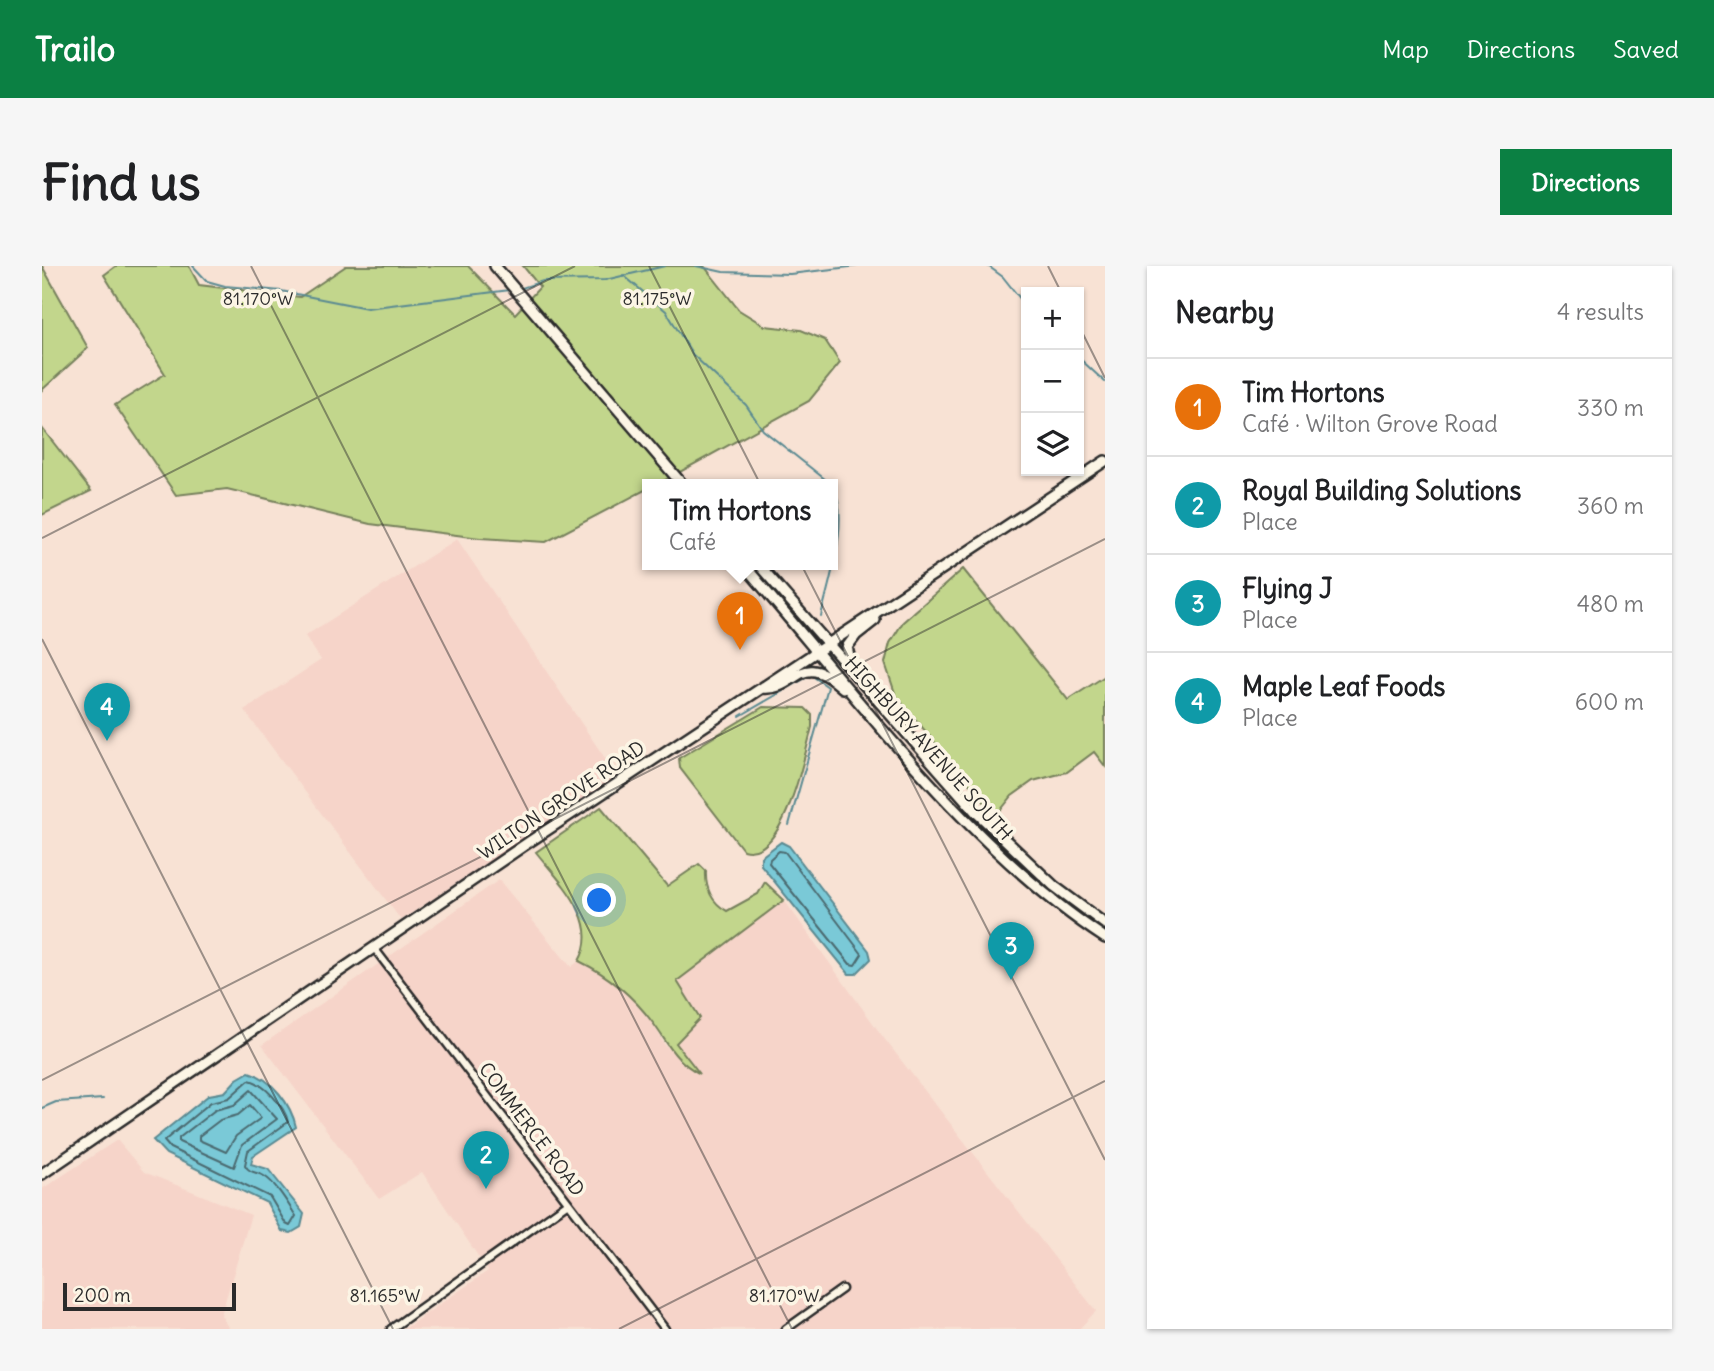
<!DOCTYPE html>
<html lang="en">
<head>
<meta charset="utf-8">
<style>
	body { margin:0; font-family:Delius,sans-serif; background:#f6f6f6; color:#202124 }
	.controls { position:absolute; right:21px; top:21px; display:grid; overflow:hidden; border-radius:0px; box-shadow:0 2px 5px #0004 }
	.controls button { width:63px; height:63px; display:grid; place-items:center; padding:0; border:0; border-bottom:2px solid #e0e0e0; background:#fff; color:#202124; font:35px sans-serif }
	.scale { position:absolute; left:21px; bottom:18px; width:173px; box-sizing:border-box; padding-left:7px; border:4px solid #2b2b2b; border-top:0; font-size:19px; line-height:24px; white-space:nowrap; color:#2b2b2b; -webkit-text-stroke:5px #fcf5e5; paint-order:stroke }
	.you { position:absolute; left:558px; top:635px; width:24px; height:24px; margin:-18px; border:5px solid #fff; border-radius:50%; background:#1a73e8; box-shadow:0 0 0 10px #1a73e833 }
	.badge { display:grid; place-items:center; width:46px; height:46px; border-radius:50%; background:#0b8043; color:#fff; font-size:23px; font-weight:700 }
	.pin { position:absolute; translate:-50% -58px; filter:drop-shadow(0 2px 4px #0008) }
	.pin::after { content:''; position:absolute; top:37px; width:24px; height:21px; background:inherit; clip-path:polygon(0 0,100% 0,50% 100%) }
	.popup { position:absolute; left:600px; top:213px; width:196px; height:91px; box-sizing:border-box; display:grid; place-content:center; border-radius:0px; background:#fff; filter:drop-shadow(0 2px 5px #0005); font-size:23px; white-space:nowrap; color:#757577 }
	.popup b { font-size:26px; color:#202124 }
	.popup::after { content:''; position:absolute; left:50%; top:100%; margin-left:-14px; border:14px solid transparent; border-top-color:#fff }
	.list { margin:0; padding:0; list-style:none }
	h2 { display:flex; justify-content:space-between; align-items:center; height:91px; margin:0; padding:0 28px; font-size:30px }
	h2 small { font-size:23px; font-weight:400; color:#757577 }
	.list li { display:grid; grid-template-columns:46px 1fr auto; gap:21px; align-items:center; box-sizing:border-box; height:98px; padding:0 28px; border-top:2px solid #e0e0e0 }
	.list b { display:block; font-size:26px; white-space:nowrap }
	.list p { margin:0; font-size:23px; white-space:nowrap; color:#757577 }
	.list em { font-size:23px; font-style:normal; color:#757577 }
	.icon { flex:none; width:38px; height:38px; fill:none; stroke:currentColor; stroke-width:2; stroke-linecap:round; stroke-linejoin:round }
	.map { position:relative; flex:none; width:1063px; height:1063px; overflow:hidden; border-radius:0px }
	header { display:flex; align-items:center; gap:42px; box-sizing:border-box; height:98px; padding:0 35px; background:#0b8043; color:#fff }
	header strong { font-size:33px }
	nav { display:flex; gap:38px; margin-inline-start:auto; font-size:24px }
	.intro { display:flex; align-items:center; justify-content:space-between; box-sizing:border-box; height:168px; padding:0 42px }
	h1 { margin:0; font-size:49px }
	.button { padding:18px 32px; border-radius:0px; background:#0b8043; color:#fff; font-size:24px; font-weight:700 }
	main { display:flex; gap:42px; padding:0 42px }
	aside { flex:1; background:#fff; border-radius:0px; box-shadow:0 2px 5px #0004 }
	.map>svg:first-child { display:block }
</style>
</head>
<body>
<header>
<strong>Trailo</strong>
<nav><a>Map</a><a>Directions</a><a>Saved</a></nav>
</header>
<div class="intro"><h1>Find us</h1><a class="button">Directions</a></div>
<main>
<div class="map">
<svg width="1063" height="1063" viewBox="0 0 1063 1063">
	<rect width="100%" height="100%" fill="#f8e2d4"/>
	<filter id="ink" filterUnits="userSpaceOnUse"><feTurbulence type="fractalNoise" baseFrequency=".0143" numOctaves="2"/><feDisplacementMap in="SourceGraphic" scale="14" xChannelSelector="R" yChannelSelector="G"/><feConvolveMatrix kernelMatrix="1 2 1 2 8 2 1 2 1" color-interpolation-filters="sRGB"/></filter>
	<g filter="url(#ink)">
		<path fill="#f6d4c9" d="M415,273L575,510L359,654L202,444L279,394L263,370Z
			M457,614L529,701L537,695L572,714L612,758L622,778L645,800L656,807L633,777L635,715L742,634L841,771L1054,1045L1037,1063H362L446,1005L380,906L337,933L220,779Z
			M75,874L102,906L209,949L179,1049L187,1063H0V923Z"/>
		<path fill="#c2d68c" stroke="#76805c" stroke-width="2" d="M0,0L46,82L0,124Z
			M74,0H147L157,19L258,31L304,0H426L473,48L498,21L481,0H662L697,44L723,60L759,64L783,74L798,97L767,135L616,218H605V223L504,276L438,272L328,258L185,223L134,229L73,139L123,108L62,9Z
			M0,162L49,225L0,249Z
			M921,303L1026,434L1063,410V500L1052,486L1025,506L991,515L970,530L954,550L854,430L843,397L848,377L861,356Z
			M721,441L763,442L770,449V461C763,487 742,597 701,584L638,502L637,492Z
			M559,541L625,620L657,598L664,605C663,622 670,637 685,645L716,628L723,616L742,634L635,715L658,752L634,777L658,808C631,793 628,780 611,757C591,730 566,709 537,695C560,655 517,615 494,586Z"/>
		<path fill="#7ac9d7" stroke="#5a8a92" stroke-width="2" d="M739,576L747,580L827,685L829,693L814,708H807L719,599V591Z
			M207,806C230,813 249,838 254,861L211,890L209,898L226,903L262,948L259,961L249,967L240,965L225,937L124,888L111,874L167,829L183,826L195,813Z"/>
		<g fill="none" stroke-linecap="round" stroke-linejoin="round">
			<path stroke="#4b6a70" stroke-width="2" d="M737,585L743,586L820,688L813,699L808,698L727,597L728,593Z
				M207,814C222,817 243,841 246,856L206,885L203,899C208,908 214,905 222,910C234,917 246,938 254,950L248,960L244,958L228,931L128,882L122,875L169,836L187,832Z
				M209,824L235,853L200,879L192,901L137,876V872L173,844L192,839Z
				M208,839L219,852L194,870L184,886L157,874V870L178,854L196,849Z"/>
			<path stroke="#5a8a92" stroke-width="2" d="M151,0L165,15L183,20L239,25L325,42L468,24
				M654,0L681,6L748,8L816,0
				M946,0L961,11L984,40
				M581,9L624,45L651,89L704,139L721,164L789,218
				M477,23L501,15L563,14L623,0
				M1037,92L1063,116
				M779,350C786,319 809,251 791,221
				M698,450L769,409L786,421L747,559
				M0,842L14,836L61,833"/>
			<g stroke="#2b2b2b" stroke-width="11">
				<path id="minor" d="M332,682L623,1063
					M349,1063L526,937
					M744,1063L800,1023"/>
			</g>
			<g stroke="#2b2b2b" stroke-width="14">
				<path id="secondary" d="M453,0L640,218
					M701,298C809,423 925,582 1063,672
					M716,298L934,546L1012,620L1063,658
					M818,408L808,394L805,381L814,369L833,354
					M720,422C756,426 756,381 801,422
					M0,908L487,576L1063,195"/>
			</g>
			<use href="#minor" stroke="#fcf5e5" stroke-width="6"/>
			<use href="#secondary" stroke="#fcf5e5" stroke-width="9"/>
		</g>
	</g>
	<path fill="none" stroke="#2b2b2b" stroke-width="2" stroke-opacity="0.45" d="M209,0L750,1063M607,0L1063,894M1006,0L1019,26M1037,60L1063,112M0,272L533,0M0,373L351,1063M0,814L1063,273M577,1063L1063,815"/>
	<g text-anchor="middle" stroke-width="7" stroke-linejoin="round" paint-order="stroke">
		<g font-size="19" fill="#2b2b2b" stroke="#fcf5e5">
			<text transform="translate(887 482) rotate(48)" y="7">HIGHBURY AVENUE SOUTH</text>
			<text transform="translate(519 534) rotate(-34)" y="7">WILTON GROVE ROAD</text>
			<text transform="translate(490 863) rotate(53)" y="7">COMMERCE ROAD</text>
		</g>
	</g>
	<g font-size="18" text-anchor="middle" fill="#2b2b2b" stroke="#fcf5e5" stroke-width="7" stroke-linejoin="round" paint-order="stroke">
		<text x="216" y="39">81.170°W</text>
		<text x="615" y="39">81.175°W</text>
		<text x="343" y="1036">81.165°W</text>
		<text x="742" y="1036">81.170°W</text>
	</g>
</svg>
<div class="controls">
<button>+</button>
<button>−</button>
<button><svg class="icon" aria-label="layers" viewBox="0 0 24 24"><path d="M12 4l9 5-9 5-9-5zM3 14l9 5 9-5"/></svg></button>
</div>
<div class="scale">200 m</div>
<div class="you"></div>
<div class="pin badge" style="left:698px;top:384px;background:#e8710a">1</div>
<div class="popup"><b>Tim Hortons</b>Café</div>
<div class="pin badge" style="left:444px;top:923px;background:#0f9aa8">2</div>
<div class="pin badge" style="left:969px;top:714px;background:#0f9aa8">3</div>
<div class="pin badge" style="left:65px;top:475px;background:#0f9aa8">4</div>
</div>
<aside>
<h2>Nearby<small>4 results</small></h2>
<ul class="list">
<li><span class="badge" style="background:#e8710a">1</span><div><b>Tim Hortons</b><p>Café · Wilton Grove Road</p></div><em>330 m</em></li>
<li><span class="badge" style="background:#0f9aa8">2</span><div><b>Royal Building Solutions</b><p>Place</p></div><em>360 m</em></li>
<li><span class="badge" style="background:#0f9aa8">3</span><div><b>Flying J</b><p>Place</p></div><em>480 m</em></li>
<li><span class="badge" style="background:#0f9aa8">4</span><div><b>Maple Leaf Foods</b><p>Place</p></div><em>600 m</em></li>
</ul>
</aside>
</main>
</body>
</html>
